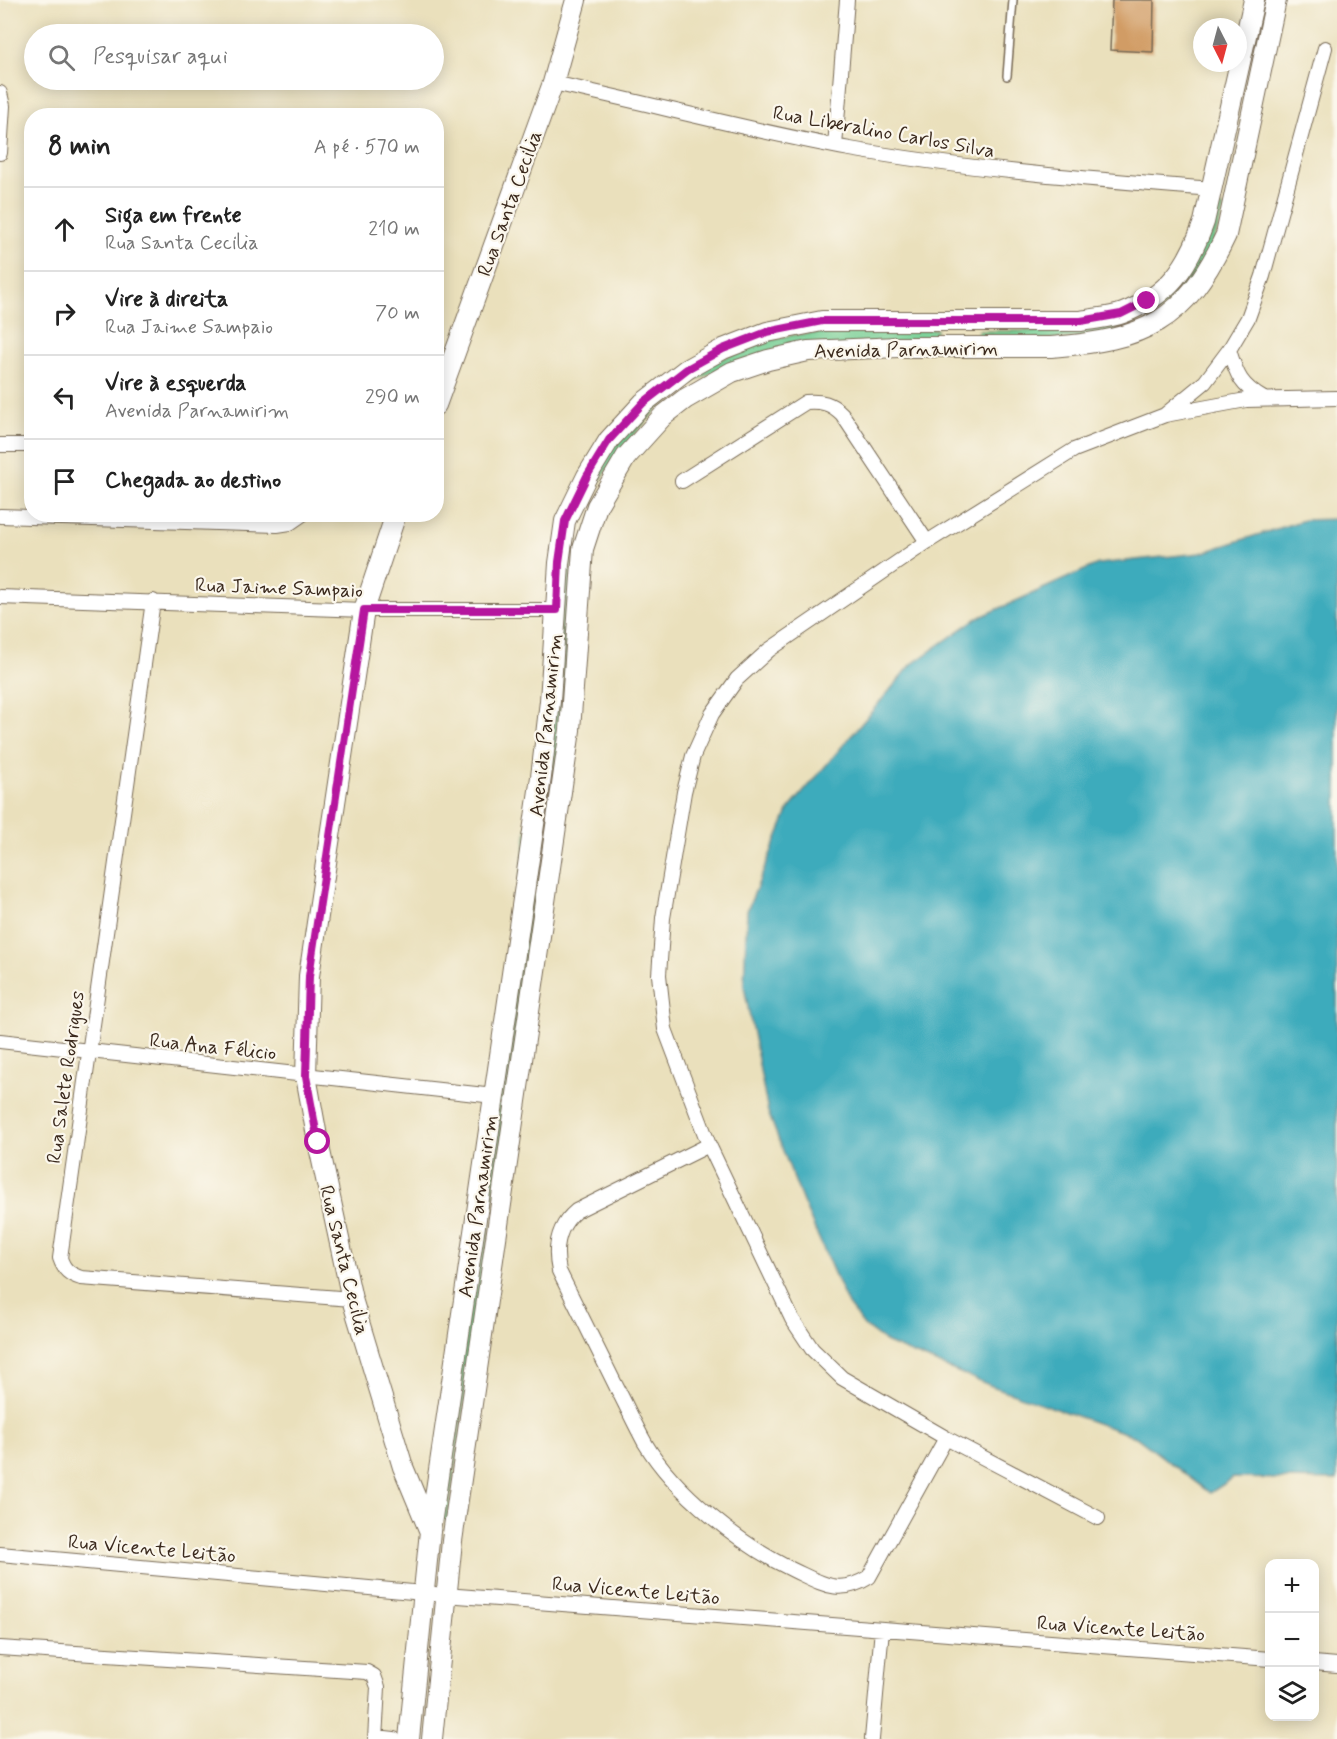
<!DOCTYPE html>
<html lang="pt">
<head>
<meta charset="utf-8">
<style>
	body { margin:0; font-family:Mynerve,sans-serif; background:#f6f6f6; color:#222 }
	.controls { position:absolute; right:18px; bottom:18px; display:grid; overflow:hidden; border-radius:12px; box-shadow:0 3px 15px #0003 }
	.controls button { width:54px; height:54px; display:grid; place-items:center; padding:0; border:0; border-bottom:2px solid #e0e0e0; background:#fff; color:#222; font:30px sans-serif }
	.compass { position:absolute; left:1193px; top:18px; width:54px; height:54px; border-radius:50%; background:#fff; box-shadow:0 3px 15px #0003; rotate:174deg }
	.stop { position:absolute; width:18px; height:18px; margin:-14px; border:4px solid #b5179e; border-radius:50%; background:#fff }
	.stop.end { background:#b5179e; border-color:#fff; box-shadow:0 2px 6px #0008 }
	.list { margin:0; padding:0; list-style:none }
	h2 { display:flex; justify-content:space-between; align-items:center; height:78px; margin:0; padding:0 24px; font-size:26px }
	h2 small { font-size:20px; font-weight:400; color:#767676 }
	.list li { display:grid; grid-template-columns:39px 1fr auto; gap:18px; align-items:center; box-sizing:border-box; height:84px; padding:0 24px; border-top:2px solid #e0e0e0 }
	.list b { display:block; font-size:22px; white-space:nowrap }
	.list p { margin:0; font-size:20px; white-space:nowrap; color:#767676 }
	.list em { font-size:20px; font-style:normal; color:#767676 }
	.icon { flex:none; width:33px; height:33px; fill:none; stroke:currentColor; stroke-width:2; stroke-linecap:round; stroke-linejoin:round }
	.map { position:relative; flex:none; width:1337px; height:1739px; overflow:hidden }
	.search { position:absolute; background:#fff; box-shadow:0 3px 15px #0003; left:24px; top:24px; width:420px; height:66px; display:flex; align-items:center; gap:15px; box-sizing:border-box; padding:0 21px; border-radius:33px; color:#767676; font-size:22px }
	.panel { position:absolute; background:#fff; box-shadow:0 3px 15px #0003; left:24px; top:108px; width:420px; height:414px; border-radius:24px }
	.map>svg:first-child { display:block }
</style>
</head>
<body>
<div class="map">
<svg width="1337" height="1739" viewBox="0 0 1337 1739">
	<rect width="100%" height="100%" fill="#fbf7ec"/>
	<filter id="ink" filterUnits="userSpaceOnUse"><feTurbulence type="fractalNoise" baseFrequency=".0167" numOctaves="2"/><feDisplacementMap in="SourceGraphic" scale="12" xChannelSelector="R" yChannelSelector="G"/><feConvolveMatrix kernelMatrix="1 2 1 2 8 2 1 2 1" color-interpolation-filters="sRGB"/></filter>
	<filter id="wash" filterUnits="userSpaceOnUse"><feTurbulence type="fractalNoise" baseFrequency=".008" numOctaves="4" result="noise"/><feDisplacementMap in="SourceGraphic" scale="24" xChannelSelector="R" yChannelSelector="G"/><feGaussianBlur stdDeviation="1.35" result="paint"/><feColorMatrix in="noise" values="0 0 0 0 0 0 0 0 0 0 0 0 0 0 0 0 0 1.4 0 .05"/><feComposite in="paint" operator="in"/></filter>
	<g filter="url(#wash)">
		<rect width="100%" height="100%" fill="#eae0bc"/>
		<path fill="#77cf95" stroke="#597c5a" stroke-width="1.5" d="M1215,205L1224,208L1213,243L1198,273L1159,312L1103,337L977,342L978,331H1066L1154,304Z
			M936,329L935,341L730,364L696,380L657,409L621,449L600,480L580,516L572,555V602L568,689L447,1521L438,1518L565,534L611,446L691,372L761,342L792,335L824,332Z"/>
		<path fill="#3dabbc" stroke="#3c6a6d" stroke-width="1.5" d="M1337,519V1480L1233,1478L1210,1493L1136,1437L992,1386L887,1343L864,1326L848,1305L803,1202L768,1112L744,986L747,911L789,809L912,664L976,619L1098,564L1201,553L1304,520Z"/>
		<g id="blocks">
			<path fill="#d19c65" d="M1112,0H1154L1153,52L1110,50Z"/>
		</g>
	</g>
	<g filter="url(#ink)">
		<use href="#blocks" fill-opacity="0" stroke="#786a55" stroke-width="1.5"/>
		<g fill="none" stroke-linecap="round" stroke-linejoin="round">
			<g stroke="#786a55" stroke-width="10">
				<path id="lane" d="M1007,76L1013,0"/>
			</g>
			<g stroke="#786a55" stroke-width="16">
				<path id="street" d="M553,83C652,104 751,131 850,149C970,170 1091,179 1212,189
					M0,93L3,106L0,153
					M835,146L847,0
					M1229,350C1237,376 1241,386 1264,399
					M1166,414L1205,382L1229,350L1248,318L1263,276L1325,48
					M0,445H32
					M682,481L806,402C822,401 831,403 842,414L927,542
					M0,516L277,525L290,523L303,514
					M0,597L364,610H557
					M153,601L60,1258C64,1270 69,1274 81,1278L352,1299
					M0,1041L494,1096
					M709,1145L576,1211C557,1227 554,1248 559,1271C578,1310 597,1348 616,1386C626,1405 635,1425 645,1443C674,1492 742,1546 793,1570C823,1584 839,1596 869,1577L946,1438
					M1098,1518L946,1438L842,1378L812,1349L792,1319L709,1145L665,1029L659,975L663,918L684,792L693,756L712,714L737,679L769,650L927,542L1074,450L1165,415L1246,400L1337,398
					M0,1554L445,1595L1270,1659
					M0,1648L367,1672L374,1676L378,1687L375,1739
					M1314,1663L1337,1665
					M376,1737L394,1739
					M872,1739L882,1629"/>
			</g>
			<g stroke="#786a55" stroke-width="22">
				<path id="secondary" d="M436,405L553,83L576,0
					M396,514L364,610L309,976L306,1076L318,1142L352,1299L403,1467L430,1532
					M409,1739L430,1531L541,777L550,701L559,563L565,521L587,476L609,440L643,403L687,369L723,349L767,332L822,321H1081C1095,318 1110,318 1123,313C1169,295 1188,267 1204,222L1254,0
					M432,1739L452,1541L570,730L583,549L597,506L626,457L663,416L685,399L732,372L768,360L808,351L898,347H1051C1145,340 1185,322 1226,235L1276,0"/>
			</g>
			<use href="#lane" stroke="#fff" stroke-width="7"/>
			<use href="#street" stroke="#fff" stroke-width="14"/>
			<use href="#secondary" stroke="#fff" stroke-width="20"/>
		</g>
	</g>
	<g fill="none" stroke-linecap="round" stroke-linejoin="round" filter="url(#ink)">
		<path stroke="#b5179e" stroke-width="8" d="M318,1142L306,1076L309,976L364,610H557L559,562L565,521L587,476L609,440L643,403L687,369L723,349L767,332L822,321H1081L1121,314L1147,301"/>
	</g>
	<g text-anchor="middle" stroke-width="4.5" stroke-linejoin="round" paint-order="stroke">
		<g font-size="20" fill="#3b2a1e" stroke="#fbf7ec">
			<text transform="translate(884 131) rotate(10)" y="7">Rua Liberalino Carlos Silva</text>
			<text transform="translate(509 203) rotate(-70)" y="7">Rua Santa Cecilia</text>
			<text transform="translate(906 349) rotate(-1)" y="7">Avenida Parnamirim</text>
			<text transform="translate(279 587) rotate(2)" y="7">Rua Jaime Sampaio</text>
			<text transform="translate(545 725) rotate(-84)" y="7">Avenida Parnamirim</text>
			<text transform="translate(213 1046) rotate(6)" y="7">Rua Ana Félicio</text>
			<text transform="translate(65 1077) rotate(-82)" y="7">Rua Salete Rodrigues</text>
			<text transform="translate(477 1206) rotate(-82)" y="7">Avenida Parnamirim</text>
			<text transform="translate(345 1260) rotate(76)" y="7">Rua Santa Cecilia</text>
			<text transform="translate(152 1548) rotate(5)" y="7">Rua Vicente Leitão</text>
			<text transform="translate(636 1590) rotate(5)" y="7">Rua Vicente Leitão</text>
			<text transform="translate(1121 1628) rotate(4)" y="7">Rua Vicente Leitão</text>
		</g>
	</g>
</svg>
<div class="controls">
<button>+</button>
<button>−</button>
<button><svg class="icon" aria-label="layers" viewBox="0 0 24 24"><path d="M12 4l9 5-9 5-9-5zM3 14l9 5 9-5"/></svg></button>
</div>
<svg class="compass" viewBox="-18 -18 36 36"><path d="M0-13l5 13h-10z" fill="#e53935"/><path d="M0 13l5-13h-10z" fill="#767676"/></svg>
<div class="stop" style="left:318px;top:1142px"></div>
<div class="stop end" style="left:1147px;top:301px"></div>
<div class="search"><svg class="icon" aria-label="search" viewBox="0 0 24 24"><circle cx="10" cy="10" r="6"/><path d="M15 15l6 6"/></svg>Pesquisar aqui</div>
<section class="panel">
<h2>8 min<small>A pé · 570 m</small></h2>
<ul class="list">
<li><svg class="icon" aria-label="ahead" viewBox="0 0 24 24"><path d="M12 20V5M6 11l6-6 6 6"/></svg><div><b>Siga em frente</b><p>Rua Santa Cecilia</p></div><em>210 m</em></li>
<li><svg class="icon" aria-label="right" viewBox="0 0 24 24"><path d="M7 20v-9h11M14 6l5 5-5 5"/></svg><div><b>Vire à direita</b><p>Rua Jaime Sampaio</p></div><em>70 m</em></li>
<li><svg class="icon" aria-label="left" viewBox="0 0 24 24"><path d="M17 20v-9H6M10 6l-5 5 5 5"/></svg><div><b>Vire à esquerda</b><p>Avenida Parnamirim</p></div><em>290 m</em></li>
<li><svg class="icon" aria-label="arrive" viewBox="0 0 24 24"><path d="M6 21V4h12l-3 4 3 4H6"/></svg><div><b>Chegada ao destino</b></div></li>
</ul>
</section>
</div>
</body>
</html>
